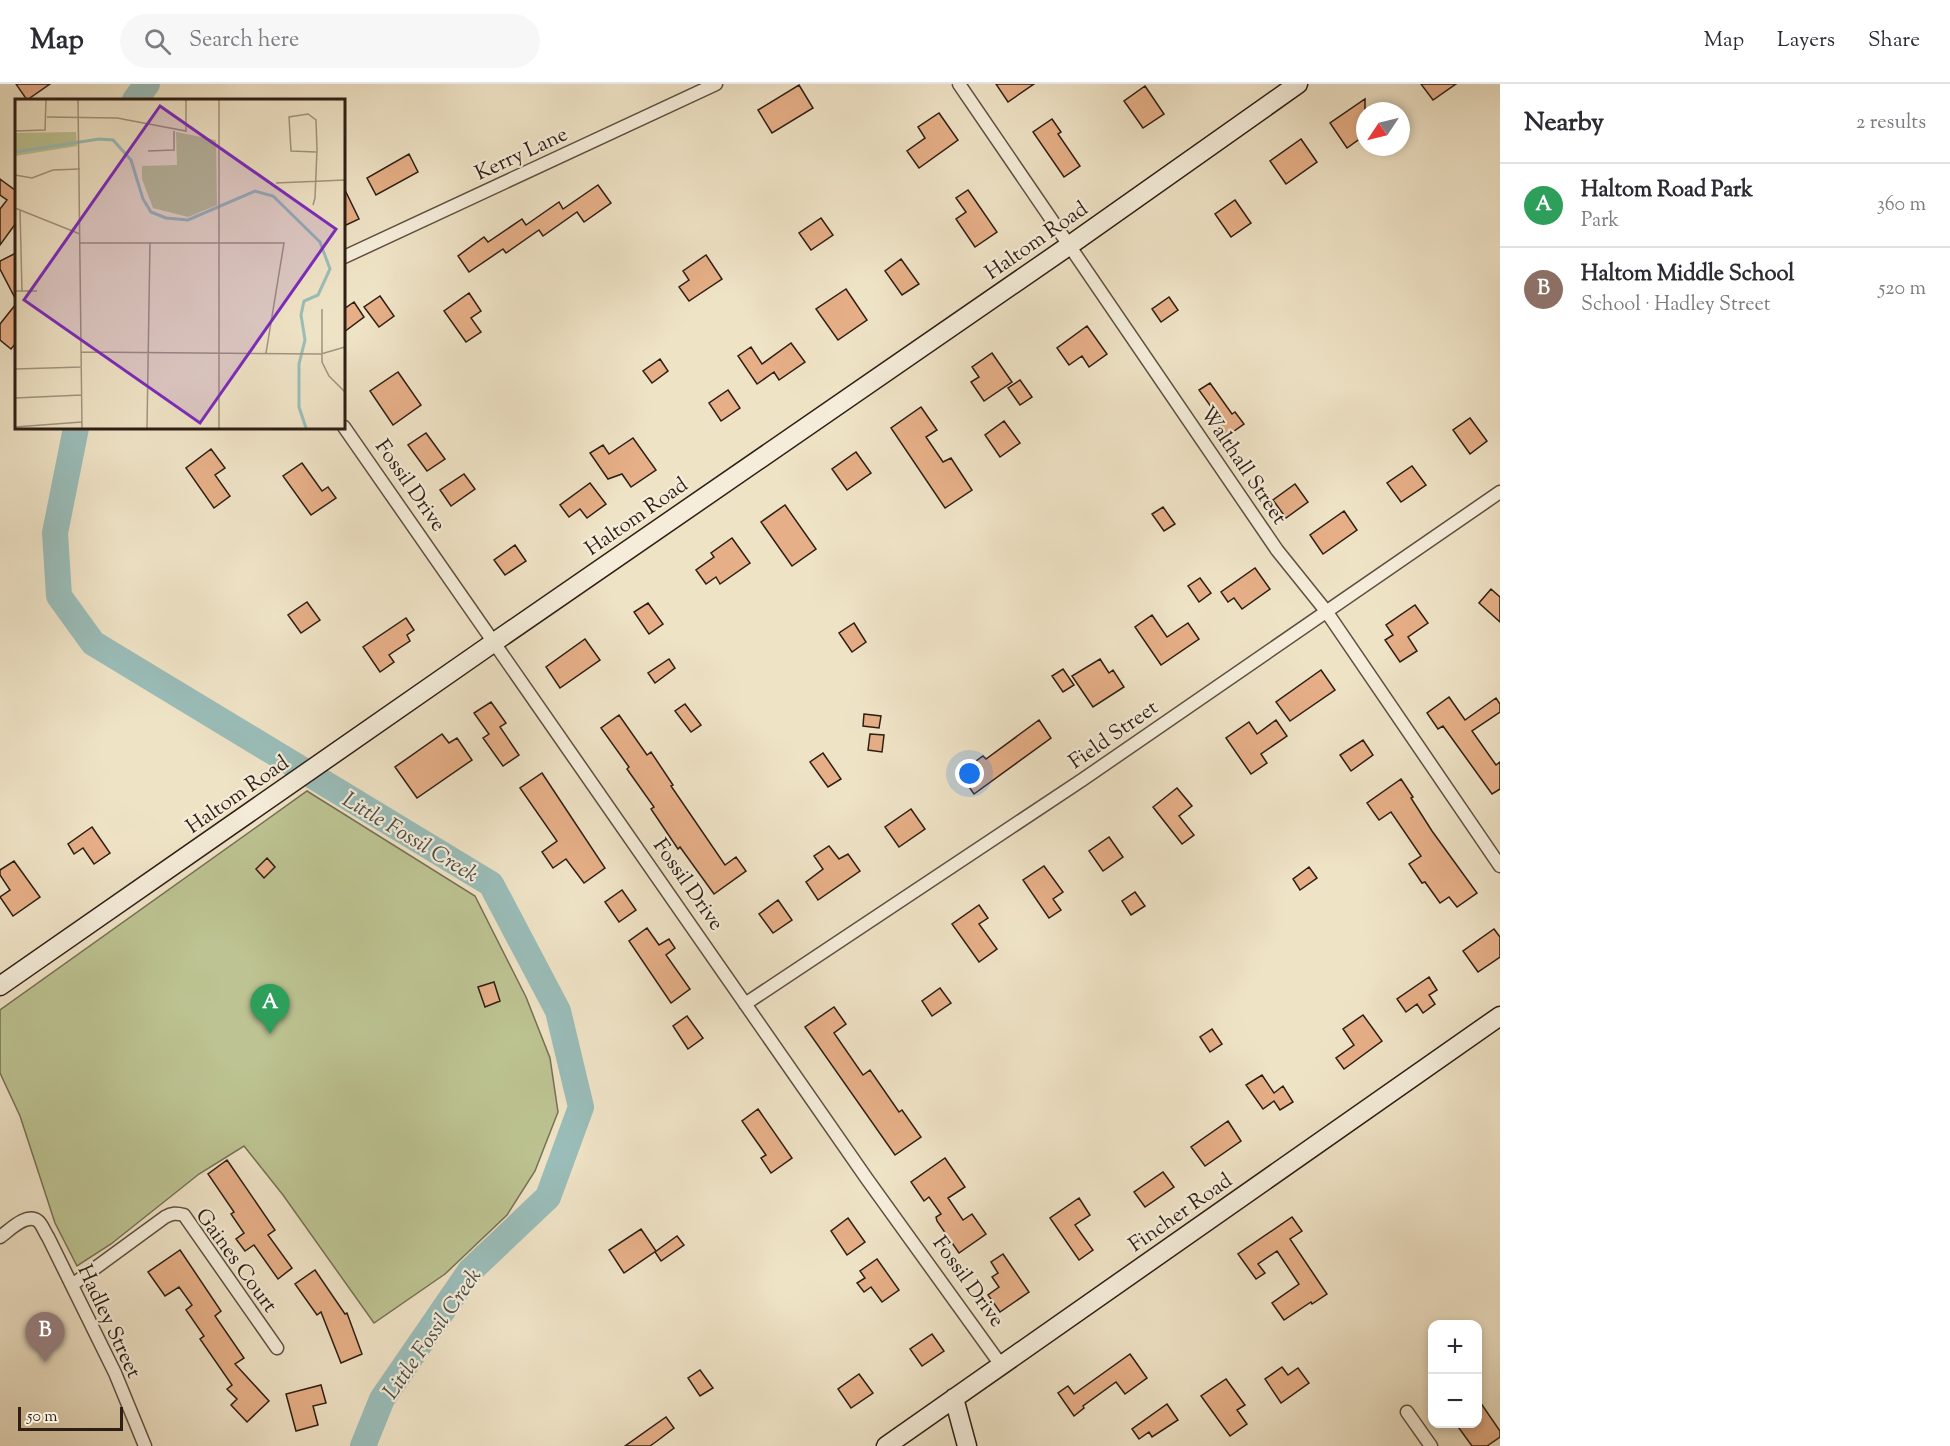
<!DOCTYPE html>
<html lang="en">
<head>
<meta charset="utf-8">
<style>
	body { margin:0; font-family:"Sorts Mill Goudy",serif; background:#f7f7f7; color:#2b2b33 }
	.controls { position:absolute; right:18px; bottom:18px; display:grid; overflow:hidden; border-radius:12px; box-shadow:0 3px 9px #0003 }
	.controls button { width:54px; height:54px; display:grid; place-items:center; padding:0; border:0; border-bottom:2px solid #e1e1e2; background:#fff; color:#2b2b33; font:30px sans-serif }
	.compass { position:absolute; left:1356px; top:18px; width:54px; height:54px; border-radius:50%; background:#fff; box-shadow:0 3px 9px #0003; rotate:235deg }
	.scale { position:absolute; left:18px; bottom:15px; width:105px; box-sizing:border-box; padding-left:6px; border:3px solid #2e1e15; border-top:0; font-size:16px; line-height:21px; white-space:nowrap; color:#2e1e15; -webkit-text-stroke:4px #f5edda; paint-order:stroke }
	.you { position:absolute; left:970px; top:690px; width:21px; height:21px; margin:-15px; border:4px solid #fff; border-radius:50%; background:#1a73e8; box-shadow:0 0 0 9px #1a73e833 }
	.badge { display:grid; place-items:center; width:39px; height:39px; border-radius:50%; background:#d93025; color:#fff; font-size:20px; font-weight:700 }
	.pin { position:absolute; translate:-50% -50px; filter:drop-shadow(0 2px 3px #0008) }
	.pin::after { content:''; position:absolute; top:32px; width:21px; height:18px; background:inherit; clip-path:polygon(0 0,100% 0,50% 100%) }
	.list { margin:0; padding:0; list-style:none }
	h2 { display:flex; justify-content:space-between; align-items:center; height:78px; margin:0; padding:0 24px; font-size:26px }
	h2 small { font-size:20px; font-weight:400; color:#7c7c81 }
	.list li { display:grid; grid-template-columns:39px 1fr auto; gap:18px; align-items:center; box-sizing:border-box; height:84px; padding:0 24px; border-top:2px solid #e1e1e2 }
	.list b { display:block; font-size:22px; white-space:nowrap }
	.list p { margin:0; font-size:20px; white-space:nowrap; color:#7c7c81 }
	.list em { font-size:20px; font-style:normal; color:#7c7c81 }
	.icon { flex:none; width:33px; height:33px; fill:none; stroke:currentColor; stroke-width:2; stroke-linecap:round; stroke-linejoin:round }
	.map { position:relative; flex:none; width:1500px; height:1362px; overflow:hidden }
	header { display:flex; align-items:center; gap:36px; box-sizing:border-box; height:84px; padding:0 30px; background:#fff; border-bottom:2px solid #e1e1e2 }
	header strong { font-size:28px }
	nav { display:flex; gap:33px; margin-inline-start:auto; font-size:21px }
	.search { width:420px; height:54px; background:#f7f7f7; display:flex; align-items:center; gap:15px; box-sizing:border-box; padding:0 21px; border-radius:33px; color:#7c7c81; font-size:22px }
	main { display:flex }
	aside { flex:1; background:#fff }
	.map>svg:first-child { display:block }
</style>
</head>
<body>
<header>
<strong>Map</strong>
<div class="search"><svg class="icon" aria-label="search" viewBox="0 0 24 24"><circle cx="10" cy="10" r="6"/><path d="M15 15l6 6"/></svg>Search here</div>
<nav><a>Map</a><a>Layers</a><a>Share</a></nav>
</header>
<main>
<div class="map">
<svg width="1500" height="1362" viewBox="0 0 1500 1362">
	<rect width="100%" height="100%" fill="#efe3c6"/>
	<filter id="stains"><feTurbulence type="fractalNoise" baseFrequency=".00333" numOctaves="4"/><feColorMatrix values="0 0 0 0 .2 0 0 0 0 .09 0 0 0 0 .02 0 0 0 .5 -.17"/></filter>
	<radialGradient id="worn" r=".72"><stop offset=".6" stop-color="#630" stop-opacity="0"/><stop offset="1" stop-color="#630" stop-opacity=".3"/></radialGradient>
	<path fill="#bdc392" stroke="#767054" stroke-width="1.5" d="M307,707L475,812L526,913L550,974L558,1028L535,1087L507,1131L445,1190L374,1239L283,1111L244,1062L199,1090L111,1160L77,1182L55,1139L20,1032L0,989V926Z"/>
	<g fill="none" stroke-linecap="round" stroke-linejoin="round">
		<path stroke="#9abdb9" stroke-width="26" d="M135,16L147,0
			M76,344L55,449L59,512L93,559L491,800L558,927L581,1023L548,1113L470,1187L382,1315L363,1362"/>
	</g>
	<path fill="#e6af87" stroke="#2e1e15" stroke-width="1.5" d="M16,0H50L27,16Z
		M996,0H1034L1008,18Z
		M1421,0H1456L1433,16Z
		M799,1L813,24L772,49L758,26Z
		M1145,2L1164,30L1143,44L1124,17Z
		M1365,15V51L1347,64L1330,39Z
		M939,29L958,56L919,84L907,67L925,54L918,43Z
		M1052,35L1061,48L1058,50L1080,82L1064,93L1033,48Z
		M1301,55L1317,78L1286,100L1270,77Z
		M409,70L418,88L376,111L367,94Z
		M0,95L15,106L16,103V139L0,161V125L7,116L0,111Z
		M598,101L611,119L584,138L577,128L543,152L539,146L506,169L503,165L469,188L458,172L484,153L488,158L522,135L526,141L559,118L563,125Z
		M344,104L359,135L344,142Z
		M968,106L997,148L975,163L956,135L966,128L956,114Z
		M1235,116L1251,139L1231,153L1215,130Z
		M821,134L833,151L811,166L799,149Z
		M16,169V216L0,185V177Z
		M706,171L722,195L689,217L679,203L689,196L683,187Z
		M901,175L919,200L902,211L885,187Z
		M846,205L867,236L838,256L816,225Z
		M469,209L481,227L471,234L481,248L466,258L444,227Z
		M380,212L394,232L379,243L364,223Z
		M1169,213L1178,226L1161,238L1152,225Z
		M354,218L364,233L344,248V225Z
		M16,220V259L11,265L0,256V240Z
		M1087,242L1107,270L1089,283L1082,272L1069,281L1057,264Z
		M791,259L805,278L779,296L774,288L757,300L738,272L751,263L762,280Z
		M992,269L1012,298L984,317L971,298L979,293L972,283Z
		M660,275L668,287L652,299L643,287Z
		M398,288L421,321L393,341L370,307Z
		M1020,296L1032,313L1020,321L1008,304Z
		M1210,299L1232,330L1235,328L1244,340L1227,352L1218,340L1222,338L1199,306Z
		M728,306L740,324L721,337L709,319Z
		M921,323L937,346L926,353L943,378L951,374L972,406L945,424L891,344Z
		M1470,334L1487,357L1470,370L1453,346Z
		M1004,337L1020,359L1000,373L985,351Z
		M426,349L445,375L427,387L408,361Z
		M633,354L656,386L631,403L622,390L608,395L590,369L603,361L609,370Z
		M211,365L225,384L215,391L230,412L214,424L186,384Z
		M856,368L871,389L847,406L832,385Z
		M302,379L322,407L328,403L336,414L311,431L283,392Z
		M1412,382L1426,401L1401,418L1387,399Z
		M464,390L475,405L451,422L440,406Z
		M590,399L606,420L587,434L580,425L569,433L560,421Z
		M1295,400L1308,418L1286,434L1273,416Z
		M785,421L816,465L792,482L761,438Z
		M1163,423L1175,440L1164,447L1152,430Z
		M1344,427L1357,446L1323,470L1310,451Z
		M732,454L750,479L720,500L716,493L706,500L696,486L714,473L711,469Z
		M515,461L526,477L505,491L494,476Z
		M1255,484L1270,505L1242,525L1234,514L1228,518L1221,508Z
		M1200,494L1211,509L1199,518L1188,502Z
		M1491,505L1500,513V538L1479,519Z
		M307,518L320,536L301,549L288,531Z
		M648,519L663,540L649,550L634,528Z
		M1415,521L1428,539L1408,553L1417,567L1400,578L1385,556L1393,551L1386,541Z
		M1152,531L1167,553L1188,539L1199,555L1161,581L1135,543Z
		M406,534L414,546L407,551L410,557L389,571L394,578L380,588L363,563Z
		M854,539L866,558L852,568L839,549Z
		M585,555L600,576L560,604L546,583Z
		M669,575L675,584L655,599L648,589Z
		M1100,575L1109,589L1113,586L1124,603L1093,623L1072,592Z
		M1063,585L1074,601L1063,608L1052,592Z
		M1321,586L1335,606L1290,637L1276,618Z
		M1449,613L1465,636L1496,614L1500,620V628L1472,647L1496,681L1500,678V705L1492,710L1443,642L1438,645L1427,629Z
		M491,618L506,639L500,643L519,671L503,682L483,654L489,650L474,629Z
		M685,620L701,641L691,648L675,627Z
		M864,630L881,632L879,644L863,642Z
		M619,631L647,671L651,668L673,701L671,702L725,781L736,773L746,787L714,810L680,763L678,765L651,725L654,723L627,685L629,683L601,644Z
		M1039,636L1051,654L974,710L959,689L983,672L986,675Z
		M1276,636L1287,652L1261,670L1267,679L1251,690L1226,654L1249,638L1257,650Z
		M442,650L449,659L457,654L472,676L417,714L395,683Z
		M870,650L884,651L882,668L868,666Z
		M1363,656L1373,671L1351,687L1340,671Z
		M823,669L841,695L828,703L810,678Z
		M542,689L605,784L584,799L566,775L553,784L542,768L557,757L520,704Z
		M1401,695L1413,713L1411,714L1432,747L1477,809L1457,823L1449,813L1440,819L1425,798L1422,799L1409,780L1421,772L1391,728L1379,736L1367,719Z
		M1177,704L1192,722L1179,732L1194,751L1182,760L1153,723Z
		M911,725L925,745L899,763L885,743Z
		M92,743L110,769L94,780L83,764L74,770L68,760Z
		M1109,753L1123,773L1103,787L1089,767Z
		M829,762L839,775L848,770L860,787L818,816L806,798L823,785L814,772Z
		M267,774L275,783L264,794L256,785Z
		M14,777L40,813L13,832L0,813L10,806L0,791V786Z
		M1044,782L1063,808L1053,815L1061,826L1049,834L1023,796Z
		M1309,783L1317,794L1300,806L1293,795Z
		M622,806L636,826L619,838L605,818Z
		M1135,808L1145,822L1131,831L1122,817Z
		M778,816L792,836L773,849L759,830Z
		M979,821L988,834L979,840L997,865L979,878L952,840Z
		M647,844L659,861L669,855L675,864L666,871L690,905L671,919L629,857Z
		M1494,845L1500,853V873L1478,888L1463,867Z
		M1429,893L1437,906L1429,911L1435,920L1423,929L1417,920L1406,928L1397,915Z
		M494,898L500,917L485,923L478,903Z
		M940,904L951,919L932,932L922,917Z
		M834,923L846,940L834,949L863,991L870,986L899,1028L902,1026L921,1053L895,1071L805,943Z
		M1363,931L1382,957L1344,985L1336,974L1354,961L1343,945Z
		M687,932L703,954L688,965L673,942Z
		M1212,945L1222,960L1210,968L1200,953Z
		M1262,991L1274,1009L1283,1002L1293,1018L1280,1026L1274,1017L1263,1025L1246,1001Z
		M758,1025L792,1074L771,1089L761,1074L766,1071L742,1037Z
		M1228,1037L1241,1057L1205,1082L1191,1063Z
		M945,1074L965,1103L948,1114L963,1136L972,1130L986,1150L959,1169L937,1137L936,1133L941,1130L929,1113L924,1117L911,1098Z
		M227,1076L275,1146L268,1151L292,1184L278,1195L254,1161L245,1167L236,1155L244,1149L231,1130L234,1128L208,1090Z
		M1163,1088L1174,1103L1145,1123L1134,1108Z
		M1079,1114L1090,1131L1075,1141L1093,1166L1079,1176L1050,1134Z
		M1292,1133L1302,1147L1290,1155L1327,1210L1312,1220L1311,1218L1284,1236L1272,1219L1299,1200L1277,1167L1258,1180L1265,1189L1256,1195L1238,1170Z
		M848,1134L865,1158L847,1171L831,1147Z
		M641,1145L656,1167L624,1189L609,1166Z
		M677,1152L684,1161L661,1177L655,1168Z
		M180,1166L221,1227L215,1232L244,1274L235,1280L269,1317L247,1338L231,1321L237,1315L227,1305L232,1301L200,1255L204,1252L186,1226L192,1221L179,1203L165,1212L148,1188Z
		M1003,1170L1029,1208L1000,1228L988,1211L999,1203L992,1193L998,1189L991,1178Z
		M877,1175L899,1206L882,1218L871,1203L864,1208L857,1199L865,1194L860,1187Z
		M315,1186L345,1230L347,1229L362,1270L341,1279L321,1228L317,1231L295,1200Z
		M932,1250L944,1267L922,1282L910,1265Z
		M1130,1270L1147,1294L1125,1310L1116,1298L1083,1322L1084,1324L1074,1332L1058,1309L1068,1302L1074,1310Z
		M1282,1283L1288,1291L1298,1284L1309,1299L1281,1319L1265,1295Z
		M700,1286L713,1304L700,1312L688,1294Z
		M859,1290L873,1309L851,1324L838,1305Z
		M1226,1295L1245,1321L1237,1326L1247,1340L1230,1352L1201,1312Z
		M321,1301L326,1319L313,1322L318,1341L296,1347L286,1310Z
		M1478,1315L1500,1347V1353L1487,1362H1472L1456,1340H1478Z
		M1167,1320L1178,1336L1152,1353L1149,1348L1139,1355L1132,1345Z
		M666,1333L674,1344L657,1357L650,1362H625Z"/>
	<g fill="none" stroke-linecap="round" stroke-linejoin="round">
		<g stroke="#5e4f41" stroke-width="15">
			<path id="street" d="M959,0L1277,466L1326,527L1500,782
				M344,173L716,0
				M344,343L867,1095L1001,1281
				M745,920L1082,696L1500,408
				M0,1153C9,1147 26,1128 38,1137C42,1140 45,1149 48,1153L115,1289L145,1362
				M72,1201L165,1133C172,1129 176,1129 184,1131L277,1264
				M1407,1328L1431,1362"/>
		</g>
		<g stroke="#2e1e15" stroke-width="21">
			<path id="secondary" d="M0,902L493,559L1070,161L1298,0
				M954,1314L967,1362
				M886,1362L1500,932"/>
		</g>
		<use href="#street" stroke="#f5edda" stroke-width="12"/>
		<use href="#secondary" stroke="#f5edda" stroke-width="18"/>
	</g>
	<g text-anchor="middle" stroke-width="4.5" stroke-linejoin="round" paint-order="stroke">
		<g font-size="21" fill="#2e1e15" stroke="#f5edda">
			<text transform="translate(521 69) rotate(-25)" y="7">Kerry Lane</text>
			<text transform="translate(1036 156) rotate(-35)" y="7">Haltom Road</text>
			<text transform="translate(1244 381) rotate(56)" y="7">Walthall Street</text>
			<text transform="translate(411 401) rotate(55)" y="7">Fossil Drive</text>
			<text transform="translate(636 432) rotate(-35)" y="7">Haltom Road</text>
			<text transform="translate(1113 650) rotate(-35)" y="7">Field Street</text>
			<text transform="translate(237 710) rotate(-35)" y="7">Haltom Road</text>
			<text transform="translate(689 800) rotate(55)" y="7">Fossil Drive</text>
			<text transform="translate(1180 1128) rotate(-35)" y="7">Fincher Road</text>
			<text transform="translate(237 1176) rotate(54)" y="7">Gaines Court</text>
			<text transform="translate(969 1197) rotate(54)" y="7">Fossil Drive</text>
			<text transform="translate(110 1237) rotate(65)" y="7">Hadley Street</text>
		</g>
		<g font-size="22" font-style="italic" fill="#4e4e46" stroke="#f5edda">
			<text transform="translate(411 752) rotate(31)" y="8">Little Fossil Creek</text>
			<text transform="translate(431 1249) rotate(-55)" y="8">Little Fossil Creek</text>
		</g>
	</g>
	<g transform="translate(15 15)">
		<rect width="330" height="330" fill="#efe3c6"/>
		<path d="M61,33L62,47L0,57V34ZM161,33L201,41L202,106L173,118L138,109L127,80V67L162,66Z" fill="#bdc392"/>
		<path fill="none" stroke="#9abdb9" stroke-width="3" d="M0,53L84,40L98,41L116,61L128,100L136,113L151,119L173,121L240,92L258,97L305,143L315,170L303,196L289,202L286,216L290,241L284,265V308L291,329"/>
		<path fill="none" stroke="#a2947f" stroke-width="1.5" d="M63,1L67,329M32,18L102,19L171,32V1M0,32L30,31L31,1M133,52L159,51V32M0,76L17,79L38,71L65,70M261,84L330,81M298,106L300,99L302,51L301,21L293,15L274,18L276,52L301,53M0,109L65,135M5,111L7,192M65,144H269L251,254M0,192H22M307,210V263L314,277L330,293M66,253L306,255L330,248M0,270L67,268M0,299L67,296M0,328L67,323M132,329L135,143M204,329V1"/>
		<path fill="#7b2cbf" fill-opacity="0.15" stroke="#7b2cbf" stroke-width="3" d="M145,7L321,130L185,324L9,201Z"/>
		<rect width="330" height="330" fill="none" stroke="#2e1e15" stroke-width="3"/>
	</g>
	<rect width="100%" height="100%" filter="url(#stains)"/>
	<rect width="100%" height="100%" fill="url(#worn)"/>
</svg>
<div class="controls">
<button>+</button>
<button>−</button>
</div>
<svg class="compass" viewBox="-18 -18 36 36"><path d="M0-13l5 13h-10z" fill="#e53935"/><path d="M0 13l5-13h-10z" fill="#7c7c81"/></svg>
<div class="scale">50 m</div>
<div class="you"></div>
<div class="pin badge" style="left:270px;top:950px;background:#2e9e5b">A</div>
<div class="pin badge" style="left:45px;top:1278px;background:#8d6e63">B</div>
</div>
<aside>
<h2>Nearby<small>2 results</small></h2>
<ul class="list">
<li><span class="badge" style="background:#2e9e5b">A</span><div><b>Haltom Road Park</b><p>Park</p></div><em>360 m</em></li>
<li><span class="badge" style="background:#8d6e63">B</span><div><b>Haltom Middle School</b><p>School · Hadley Street</p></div><em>520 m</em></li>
</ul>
</aside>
</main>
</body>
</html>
